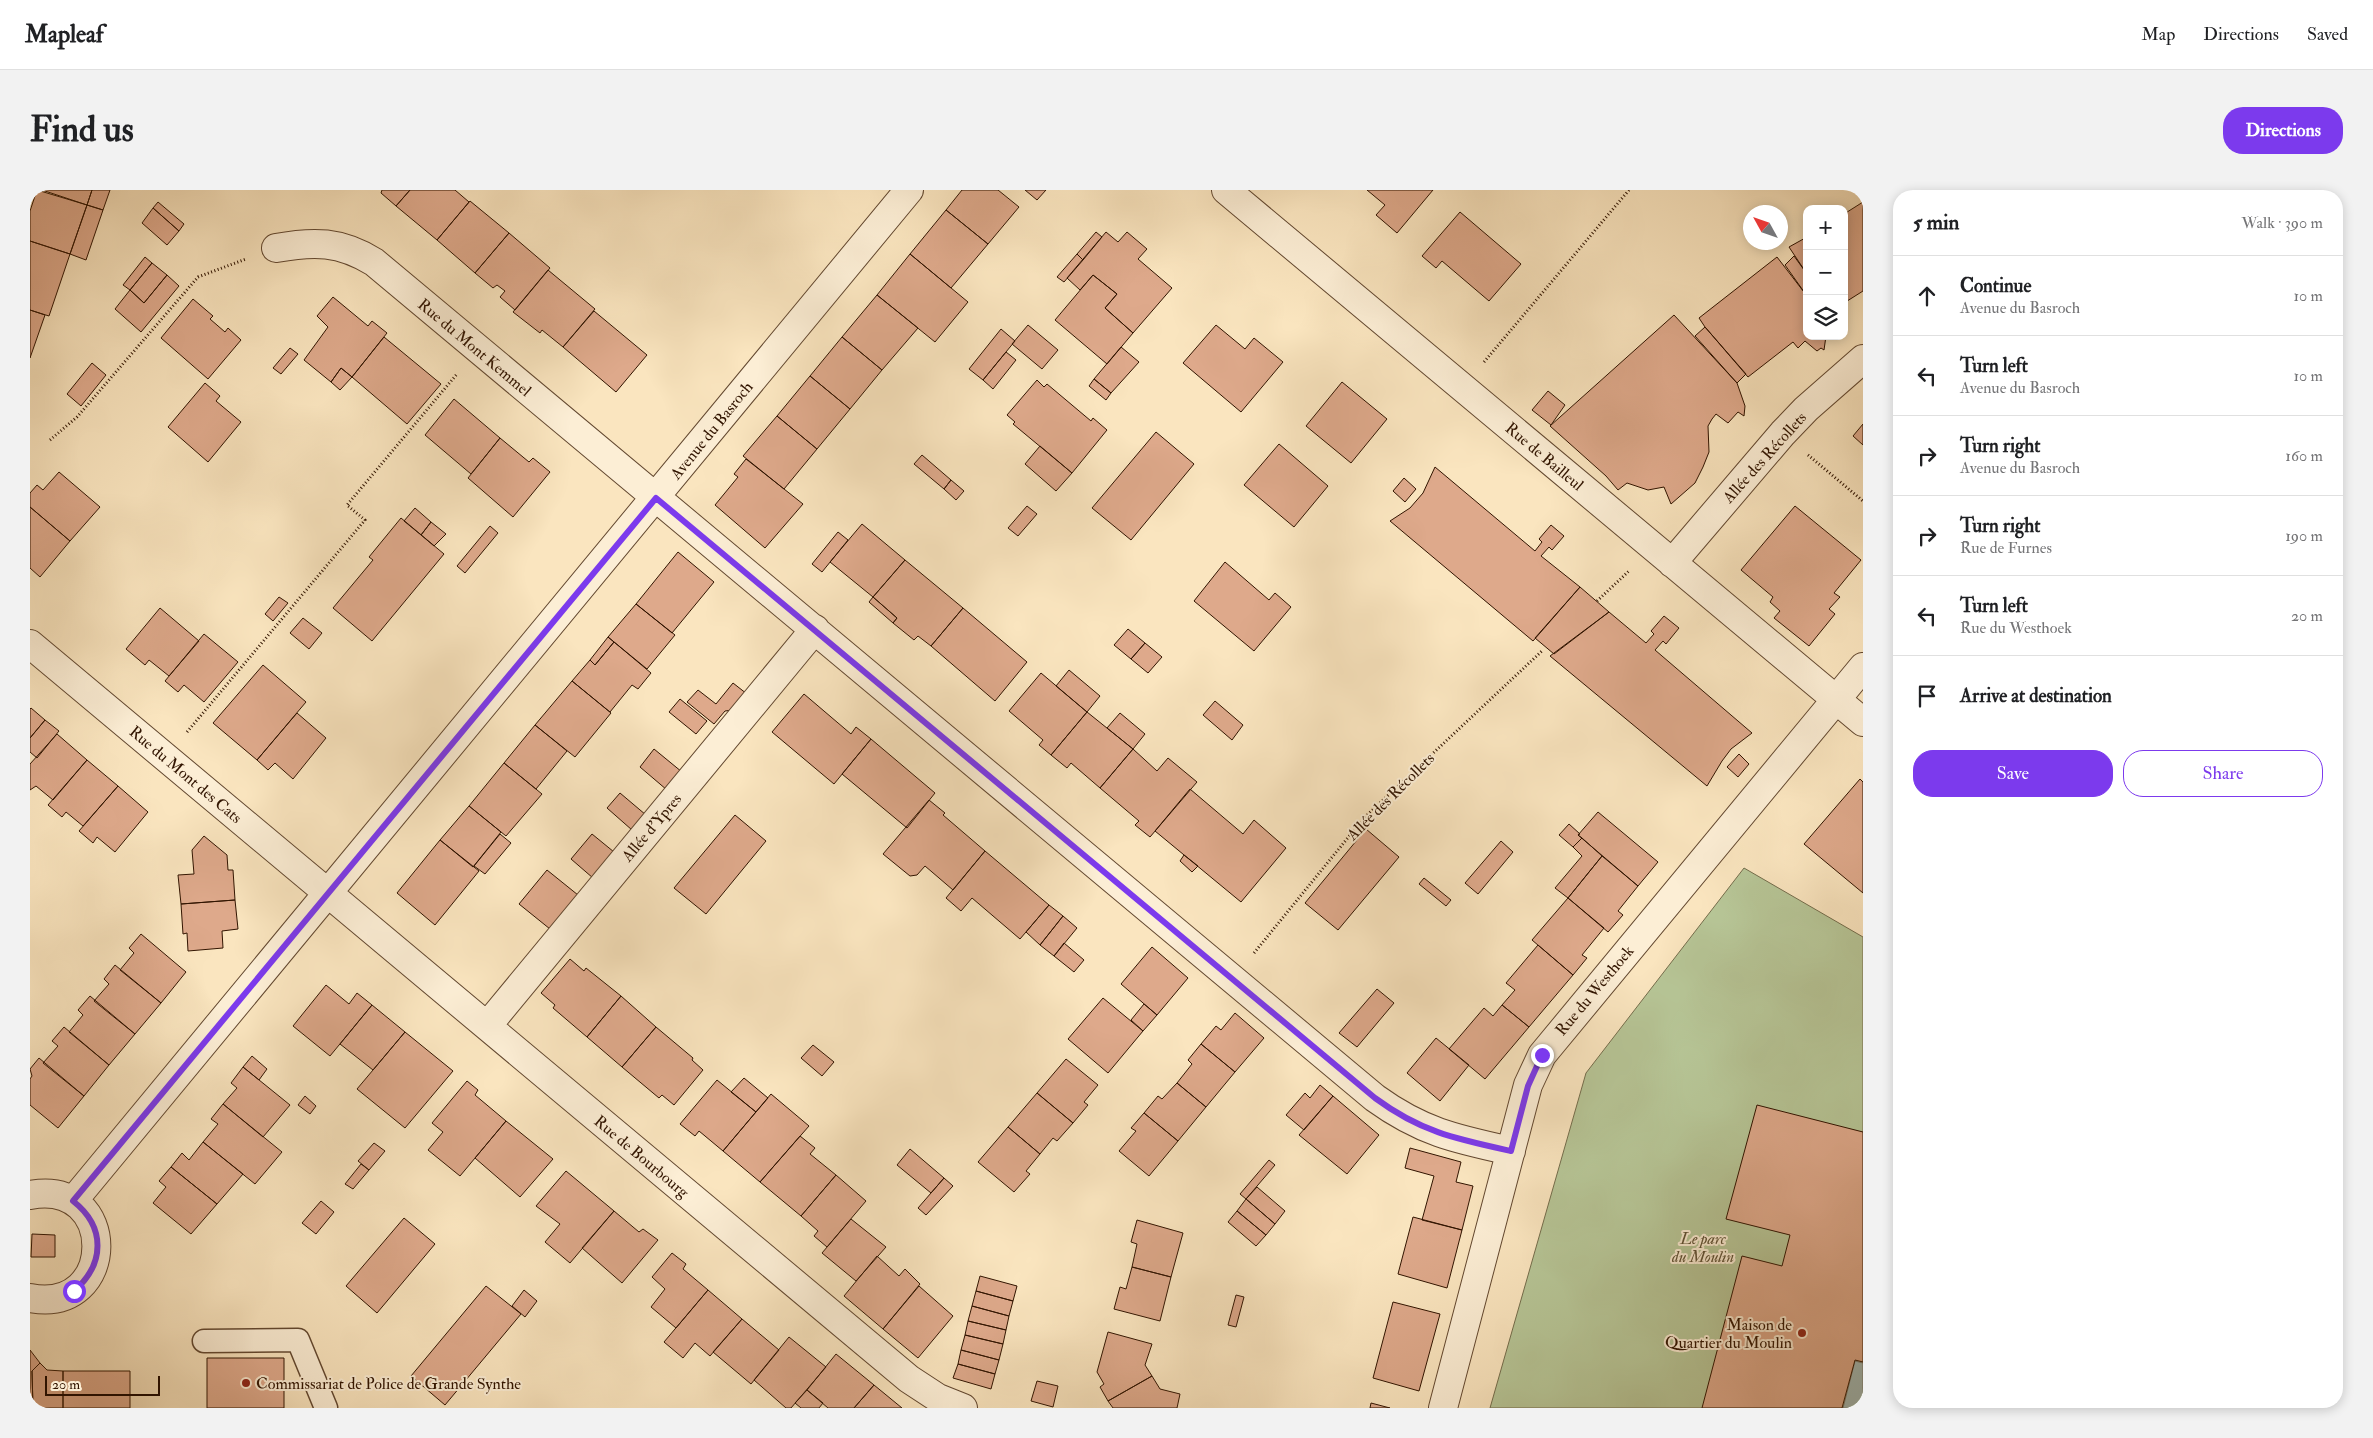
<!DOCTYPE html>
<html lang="en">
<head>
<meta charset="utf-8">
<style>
	body { margin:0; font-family:"IM FELL Double Pica",serif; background:#f2f2f2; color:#202124 }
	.controls { position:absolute; right:15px; top:15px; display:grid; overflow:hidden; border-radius:10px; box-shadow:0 2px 12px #0003 }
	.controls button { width:45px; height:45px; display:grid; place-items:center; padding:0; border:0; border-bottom:1px solid #e0e0e0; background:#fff; color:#202124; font:25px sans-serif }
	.compass { position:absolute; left:1713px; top:15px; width:45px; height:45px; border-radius:50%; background:#fff; box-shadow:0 2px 12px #0003; rotate:310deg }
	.scale { position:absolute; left:15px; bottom:12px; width:115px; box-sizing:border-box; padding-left:5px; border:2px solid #311400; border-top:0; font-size:14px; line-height:18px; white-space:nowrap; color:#311400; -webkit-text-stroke:4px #fceed5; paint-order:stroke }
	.stop { position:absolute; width:15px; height:15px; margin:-11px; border:4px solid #7c3aed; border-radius:50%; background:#fff }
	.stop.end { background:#7c3aed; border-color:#fff; box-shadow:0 1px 5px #0008 }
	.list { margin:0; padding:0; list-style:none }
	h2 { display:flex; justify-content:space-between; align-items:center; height:65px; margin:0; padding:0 20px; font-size:21px }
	h2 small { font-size:16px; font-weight:400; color:#757577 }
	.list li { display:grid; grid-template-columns:32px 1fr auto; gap:15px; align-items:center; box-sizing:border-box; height:80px; padding:0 20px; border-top:1px solid #e0e0e0 }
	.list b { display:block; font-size:19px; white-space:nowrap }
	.list p { margin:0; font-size:16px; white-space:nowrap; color:#757577 }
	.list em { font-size:16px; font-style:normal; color:#757577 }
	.actions { display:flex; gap:10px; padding:15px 20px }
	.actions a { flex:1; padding:11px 0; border:1px solid #7c3aed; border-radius:20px; text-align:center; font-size:18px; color:#7c3aed }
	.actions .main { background:#7c3aed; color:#fff }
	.icon { flex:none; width:28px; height:28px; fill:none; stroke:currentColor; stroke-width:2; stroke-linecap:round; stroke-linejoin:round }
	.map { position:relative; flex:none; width:1833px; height:1218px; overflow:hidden; border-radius:20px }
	header { display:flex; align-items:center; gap:30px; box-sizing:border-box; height:70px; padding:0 25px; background:#fff; border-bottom:1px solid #e0e0e0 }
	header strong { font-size:24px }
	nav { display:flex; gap:28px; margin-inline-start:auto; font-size:18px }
	.intro { display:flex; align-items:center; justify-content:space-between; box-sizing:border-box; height:120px; padding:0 30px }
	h1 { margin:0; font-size:35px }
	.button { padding:12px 22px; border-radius:20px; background:#7c3aed; color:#fff; font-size:18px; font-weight:700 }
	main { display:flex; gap:30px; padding:0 30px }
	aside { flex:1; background:#fff; border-radius:20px; box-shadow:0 2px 12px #0003 }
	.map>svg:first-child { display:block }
</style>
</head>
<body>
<header>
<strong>Mapleaf</strong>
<nav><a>Map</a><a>Directions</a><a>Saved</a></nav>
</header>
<div class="intro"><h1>Find us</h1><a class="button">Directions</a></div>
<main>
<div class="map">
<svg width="1833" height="1218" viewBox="0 0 1833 1218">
	<rect width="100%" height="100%" fill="#fae5bf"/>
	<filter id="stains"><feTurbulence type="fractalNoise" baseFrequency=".004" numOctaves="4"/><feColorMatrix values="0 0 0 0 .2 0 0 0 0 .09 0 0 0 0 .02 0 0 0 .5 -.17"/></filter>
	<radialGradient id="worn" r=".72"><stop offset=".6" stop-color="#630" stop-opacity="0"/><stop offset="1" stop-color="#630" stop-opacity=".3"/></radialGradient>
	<path fill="#b7c697" stroke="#746d4c" d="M1714,678L1833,747V1218H1460L1556,883Z"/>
	<path fill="#a1bdbb" stroke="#747970" d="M1825,1171L1833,1173V1218H1813Z"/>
	<path fill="#dea98b" stroke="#311400" d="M7,0L57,15L40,64L0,51V21Z
		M12,0H62L57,15Z
		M62,0H80L73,20L57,15Z
		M352,0H380L366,16L351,3Z
		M380,0H425L439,12L407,50L366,16Z
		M932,0H968L989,17L958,54L916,20Z
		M995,0H1016L1007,10Z
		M1337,0H1403L1367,43L1346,25L1355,15Z
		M440,11L479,43L445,83L407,50Z
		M128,12L154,34L149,41L123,18Z
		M1833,12V101L1814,113V24Z
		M57,15L73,20L56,70L40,64Z
		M123,18L149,41L137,55L112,33Z
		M916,20L958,54L921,98L880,64Z
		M1430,22L1491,74L1459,111L1412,71L1406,78L1392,66Z
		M1066,42L1072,47L1053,70L1047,64Z
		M1076,42L1088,52L1097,42L1117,59L1108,69L1142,98L1103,143L1075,118L1087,104L1063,85L1050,100L1037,88Z
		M479,43L520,78L485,120L470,107L475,101L467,95L463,98L445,83Z
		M1777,47V84L1759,57Z
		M0,51L40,64L19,126L0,120Z
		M880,64L938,112L905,152L847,105Z
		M1047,64L1053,70L1034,92L1027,87Z
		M1764,66L1777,84V106L1755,75Z
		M115,67L122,73L100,100L93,95Z
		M1747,67L1777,106V146H1796L1794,160L1791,158L1787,161L1775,151L1768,158L1763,152L1718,187L1675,137L1669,128Z
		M122,73L137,85L114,113L100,100Z
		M518,80L565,119L533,157L512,140L510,143L483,122Z
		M137,85L149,96L111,142L85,119L100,100L114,113Z
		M1063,85L1087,104L1075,118L1103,143L1077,174L1025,130Z
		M847,105L888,138L852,180L812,147Z
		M303,107L338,136L342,131L357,143L322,187L311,178L301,192L274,170L298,137L287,126Z
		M163,109L183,126L180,129L195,142L198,138L211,150L178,189L131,148Z
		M0,120L15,125L0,168Z
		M564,121L617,165L586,202L533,157Z
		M1644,125L1707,193L1715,216L1714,226L1708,222L1698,233L1686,224L1682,229L1678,236L1679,262L1673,277L1665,293L1641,314L1634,297L1618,300L1597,293L1588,300L1576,286L1520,236Z
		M998,135L1028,160L1012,179L982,154Z
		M1186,135L1215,159L1224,148L1253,172L1211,222L1153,173Z
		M1675,137L1716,184L1707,193L1665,146Z
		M971,139L985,151L953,190L939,179Z
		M354,147L411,194L377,234L322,187Z
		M812,147L852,180L820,219L780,186Z
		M1091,157L1109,172L1081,203L1064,189Z
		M260,158L268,164L251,184L243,178Z
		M976,162L986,170L963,199L953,190Z
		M62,173L76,185L51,216L37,204Z
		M311,178L322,187L310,200L301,192Z
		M780,186L820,219L787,259L747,226Z
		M1064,189L1081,203L1076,210L1059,196Z
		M1007,190L1014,197L1017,194L1061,231L1063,228L1077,240L1042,283L983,234L985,232L977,225Z
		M1312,192L1357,229L1321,273L1276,236Z
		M175,193L190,206L186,211L211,232L178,272L138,237Z
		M1518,201L1535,215L1521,235L1502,220Z
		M424,209L470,248L441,284L395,245Z
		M747,226L787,259L754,299L713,266Z
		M1833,234V255L1823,246Z
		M1126,242L1164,274L1101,350L1062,318Z
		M470,248L499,272L503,268L520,282L483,327L438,288Z
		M1249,254L1298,296L1264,337L1214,295Z
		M1010,256L1042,283L1026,301L995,274Z
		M892,265L921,290L914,299L884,274Z
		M716,269L773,314L735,358L685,315L708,287L704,284Z
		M1405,277L1505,361L1512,352L1509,349L1521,335L1534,346L1522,360L1519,357L1511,366L1550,397L1503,451L1360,331L1380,318L1393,303Z
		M29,282L70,317L40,351L0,317V303L7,295L13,300Z
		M1374,288L1386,299L1375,312L1363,301Z
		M921,290L934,301L926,310L914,299Z
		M997,316L1007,324L988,346L978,338Z
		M1765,316L1831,370L1804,403L1810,407L1799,419L1805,424L1779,456L1744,428L1750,421L1740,412L1743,407L1711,380Z
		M0,317L40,351L10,387L0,378Z
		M385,318L401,332L391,345L374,331Z
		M371,328L414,364L342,451L303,418L343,370L339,367Z
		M401,332L416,344L404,356L391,345Z
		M832,334L875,370L843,407L800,372Z
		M460,336L468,343L435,383L427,376Z
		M808,342L818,350L792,382L782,374Z
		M648,362L684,392L642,443L606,414Z
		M875,370L933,418L901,456L888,446L884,450L863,433L867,428L843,407Z
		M1195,372L1239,410L1245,403L1261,417L1224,461L1164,411Z
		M1550,397L1579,422L1524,464L1505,448Z
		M249,407L258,413L243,431L235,424Z
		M843,407L867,428L863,433L839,412Z
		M606,414L645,445L617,479L578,447Z
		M130,418L169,451L139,486L119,470L115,475L96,459Z
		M933,418L997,472L965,511L901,456Z
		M1579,422L1616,453L1624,444L1621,441L1634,426L1649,438L1636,454L1633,451L1625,460L1722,543L1701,559L1692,571L1677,596L1520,466Z
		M273,428L292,443L279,459L260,443Z
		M1098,439L1115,453L1101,469L1084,455Z
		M174,444L208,472L174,512L154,495L148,502L135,491Z
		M578,447L584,452L565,475L560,470Z
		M584,452L621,483L608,499L602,495L580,522L542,491L560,470L565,475Z
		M1115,453L1132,467L1118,483L1101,469Z
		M233,475L276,512L227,570L183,533Z
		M1039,480L1070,506L1057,522L1026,496Z
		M1011,483L1057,522L1021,565L1009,555L1013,550L979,521Z
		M542,491L581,523L545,567L505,535Z
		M703,493L717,504L703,520L695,521L684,534L657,512L668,500L686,514Z
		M774,504L821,544L826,537L841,549L804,594L742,542Z
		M650,509L677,531L666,544L639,522Z
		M1185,511L1213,535L1202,550L1173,525Z
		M1,518L15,530L0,548V519Z
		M1057,522L1103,559L1070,598L1041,573L1037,578L1021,565Z
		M267,523L296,548L263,589L245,573L238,580L227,570Z
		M1090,523L1115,544L1103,559L1077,538Z
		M15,530L29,541L7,568L0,562V548Z
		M505,535L537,561L506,599L474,573Z
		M27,544L57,570L23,610L6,596L0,600V574Z
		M841,549L905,603L877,638L812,584Z
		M624,559L652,582L637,600L610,577Z
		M1103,559L1127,581L1138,568L1167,592L1120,647L1105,635L1109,631L1070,598Z
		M1709,564L1719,574L1708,587L1697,577Z
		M57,570L88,596L53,636L36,622L32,627L18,615Z
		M474,573L512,604L476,646L439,616Z
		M1830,589L1833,592V703L1774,654Z
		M88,596L118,622L85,662L67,647L63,653L49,641Z
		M1160,599L1213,644L1224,630L1256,658L1211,712L1125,641Z
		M590,603L616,625L602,640L577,618Z
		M899,610L915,623L913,625L955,661L923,700L895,676L887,685L880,686L853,664Z
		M439,616L471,642L443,677L410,650Z
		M1568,622L1628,672L1608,696L1548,645Z
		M705,625L736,651L676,724L644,698Z
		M1539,634L1550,644L1548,645L1552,648L1543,657L1529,645Z
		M1336,639L1369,667L1308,740L1275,713Z
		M470,644L481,653L455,684L444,676Z
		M562,644L584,662L563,688L541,669Z
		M174,646L197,665L198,680H203L205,710L151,714L148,685L164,684L162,660Z
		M1552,648L1572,666L1538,708L1525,698L1552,666L1543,657Z
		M410,650L449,681L405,735L367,703Z
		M1471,651L1483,662L1448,704L1435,693Z
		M955,661L1019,715L990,749L942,708L931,721L916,708Z
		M1154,665L1168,676L1162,682L1150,671Z
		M1572,666L1608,696L1588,721L1593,725L1578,742L1538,708Z
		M517,680L548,705L520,739L489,714Z
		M1394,688L1421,710L1416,716L1389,694Z
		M1538,708L1574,738L1552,765L1557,768L1543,785L1502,750Z
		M205,710L208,739L192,741L193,758L158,761L157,743L153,744L151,714Z
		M1019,715L1033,726L1010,755L996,742Z
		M1033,726L1047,738L1024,766L1010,755Z
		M111,744L156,782L131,813L90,780L104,763L99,758Z
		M1034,753L1054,770L1044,782L1024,766Z
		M1508,755L1543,785L1499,837L1472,815L1485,800L1476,793Z
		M1122,757L1158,788L1127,825L1091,794Z
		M540,769L554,781L556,778L591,806L557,847L523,818L525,815L511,803Z
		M85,775L131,813L105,844L64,811L79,794L74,789Z
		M296,795L319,814L327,803L342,815L300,866L263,836Z
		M1347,799L1364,813L1327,857L1309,843Z
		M60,806L105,844L79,875L39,842L53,825L48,820Z
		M591,806L626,837L592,877L557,847Z
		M1073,808L1113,841L1078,883L1038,849Z
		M1114,814L1127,825L1113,841L1101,830Z
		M342,815L375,842L343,880L310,854Z
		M1472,815L1499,837L1455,889L1419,859L1454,818L1463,826Z
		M1205,823L1234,848L1205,882L1171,854L1186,836L1191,840Z
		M34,837L79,875L54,906L13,873L28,856L22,851Z
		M626,837L663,868L662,870L673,880L644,915L632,905L629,908L592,877Z
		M375,842L423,881L375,938L327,899Z
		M1406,848L1439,875L1410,911L1377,883Z
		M1171,854L1205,882L1176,917L1147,893L1162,874L1158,870Z
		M783,855L804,872L792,886L771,868Z
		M222,866L237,879L229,890L213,877Z
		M9,868L54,906L28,938L0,915V889L2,886L0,879Z
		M1036,869L1068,895L1054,912L1058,915L1043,933L1007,903Z
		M213,877L260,915L233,947L193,914L207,898L201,893Z
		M714,888L738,908L726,922L701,902Z
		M687,890L726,922L693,961L669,941L665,946L650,934Z
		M437,891L448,900L445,905L476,931L430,986L398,960L413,942L402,933Z
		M1147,893L1176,917L1148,951L1114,923L1128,906L1132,909Z
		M1290,895L1303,906L1274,940L1256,925L1275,903L1280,908Z
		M1007,903L1043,933L1027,951L1023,948L1010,964L978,937Z
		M741,904L779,936L730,992L693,961Z
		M275,906L286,916L280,924L268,915Z
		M1303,906L1349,945L1317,984L1269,945Z
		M193,914L252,962L225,994L173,952L188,934L181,929Z
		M1727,915L1833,942V1172L1825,1170L1812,1218H1672L1712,1066L1752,1076L1760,1045L1696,1029Z
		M1114,923L1148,951L1119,986L1089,961L1106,941L1101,938Z
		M476,931L523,969L490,1007L445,968Z
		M978,937L1010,964L996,981L1000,984L984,1002L948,972Z
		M770,946L785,958L780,964L806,985L771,1026L730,992Z
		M173,952L213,984L187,1014L141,977L152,963L159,970Z
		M344,953L355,961L339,980L328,971Z
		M1380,958L1431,972L1426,992L1443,996L1432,1040L1392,1030L1404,986L1375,978Z
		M880,959L914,988L901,1003L867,975Z
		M1239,970L1245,975L1216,1009L1210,1004Z
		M331,974L339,980L323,999L315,994Z
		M141,977L187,1014L161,1044L123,1013L136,997L129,991Z
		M536,981L584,1021L540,1073L515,1052L530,1034L506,1016Z
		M806,985L836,1011L797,1057L784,1046L788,1041L771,1026Z
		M914,988L923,996L896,1025L888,1018Z
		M1227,997L1255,1021L1245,1034L1216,1009Z
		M1216,1009L1245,1034L1236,1045L1207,1021Z
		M291,1011L304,1022L286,1044L272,1033Z
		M584,1021L609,1042L613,1039L628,1050L592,1093L552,1058Z
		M1207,1021L1236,1045L1226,1056L1198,1032Z
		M1383,1027L1432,1040L1417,1098L1368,1084Z
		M374,1028L405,1054L347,1123L316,1096Z
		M821,1029L856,1057L826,1091L792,1063Z
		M1107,1030L1153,1043L1141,1087L1102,1077L1107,1054L1101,1052Z
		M2,1044L25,1045V1067H1Z
		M642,1063L656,1074L653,1079L678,1100L646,1138L621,1117L635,1099L622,1087Z
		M847,1066L869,1086L875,1079L890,1094L853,1139L814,1106Z
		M1102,1077L1141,1087L1130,1131L1084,1119L1090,1097L1096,1099Z
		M950,1086L987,1096L983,1111L946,1101Z
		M456,1096L491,1124L415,1215L381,1186Z
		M889,1096L923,1126L888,1168L853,1139Z
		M494,1100L507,1111L495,1127L482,1116Z
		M678,1100L712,1129L680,1166L665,1153L653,1168L634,1152Z
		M946,1101L983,1111L979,1126L942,1116Z
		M1206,1105L1214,1107L1206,1137L1198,1135Z
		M1363,1112L1410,1124L1389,1201L1343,1188Z
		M942,1116L979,1126L976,1140L938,1131Z
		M712,1129L749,1160L721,1194L683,1162Z
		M938,1131L976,1140L973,1154L935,1145Z
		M1078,1142L1122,1154L1115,1175L1122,1186L1078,1211L1070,1197L1074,1194L1067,1182Z
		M935,1145L973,1154L969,1170L931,1160Z
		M759,1147L796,1177L761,1218H756L724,1190Z
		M0,1160L10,1173L2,1181L3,1218H0Z
		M931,1160L969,1170L965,1184L928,1174Z
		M806,1164L844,1195L824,1218H798L777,1200Z
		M177,1168H254V1218H177Z
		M10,1173L17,1180L33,1181V1218H3L2,1181Z
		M928,1174L965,1184L961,1199L923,1188Z
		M33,1181H100V1218H33Z
		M1122,1186L1130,1199L1150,1204L1147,1218H1083L1078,1211Z
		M1007,1191L1028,1196L1023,1217L1001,1211Z
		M844,1195L872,1218H824Z
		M777,1200L793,1213L789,1218H771L765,1213Z
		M1341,1213L1360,1218H1340Z"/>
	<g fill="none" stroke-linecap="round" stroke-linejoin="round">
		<g stroke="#634830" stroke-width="25">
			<path id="lane" d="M174,1151L268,1150L296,1218"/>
		</g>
		<g stroke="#634830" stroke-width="30">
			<path id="street" d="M1196,0L1833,532
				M246,58C284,51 310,51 344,72L1345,908C1392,942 1426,949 1481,961
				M1642,373L1753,243L1776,219L1833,169
				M0,454L879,1189L908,1208L933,1218
				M457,836L785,439
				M0,1005C89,988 88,1125 0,1108
				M43,1011L879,0
				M1413,1218L1498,895L1512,865L1833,477"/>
		</g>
		<path stroke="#311400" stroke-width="3" stroke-dasharray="1 2.5" stroke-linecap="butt" d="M1454,172L1599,0
			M20,250L47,227L168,87L216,69
			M1778,265L1833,311
			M1567,411L1600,380
			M157,542L335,330L317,315L427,184
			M1224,763L1334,628L1513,460"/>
		<use href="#lane" stroke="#fceed5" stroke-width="22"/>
		<use href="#street" stroke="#fceed5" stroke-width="28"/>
	</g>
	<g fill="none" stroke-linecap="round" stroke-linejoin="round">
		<path stroke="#7c3aed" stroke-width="6" d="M44,1101C75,1074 76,1037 43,1011L626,308L1345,908C1391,942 1426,949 1481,961L1498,896L1512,865"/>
	</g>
	<g fill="#8f2418" stroke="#fceed5" stroke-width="2">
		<circle cx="1772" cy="1143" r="5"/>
		<circle cx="216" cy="1193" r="5"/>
	</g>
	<g text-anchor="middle" stroke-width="4" stroke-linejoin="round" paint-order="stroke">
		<g font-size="16" fill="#311400" stroke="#fceed5">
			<text transform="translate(445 157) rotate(40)" y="6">Rue du Mont Kemmel</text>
			<text transform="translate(681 240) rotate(-51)" y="6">Avenue du Basroch</text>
			<text transform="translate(1515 266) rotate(40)" y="6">Rue de Bailleul</text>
			<text transform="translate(1734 267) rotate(-48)" y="6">Allée des Récollets</text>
			<text transform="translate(156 584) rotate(40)" y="6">Rue du Mont des Cats</text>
			<text transform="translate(1360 606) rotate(-45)" y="6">Allée des Récollets</text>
			<text transform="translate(621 637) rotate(-50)" y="6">Allée d'Ypres</text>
			<text transform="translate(1564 800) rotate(-50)" y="6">Rue du Westhoek</text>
			<text transform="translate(612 966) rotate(40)" y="6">Rue de Bourbourg</text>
		</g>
		<g font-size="16" font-style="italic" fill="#605235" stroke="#fceed5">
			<text x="1673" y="1054">Le parc<tspan x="1673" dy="18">du Moulin</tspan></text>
		</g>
		<g font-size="16" fill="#311400" stroke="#fceed5" text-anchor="end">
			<text x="1762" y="1140">Maison de<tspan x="1762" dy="18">Quartier du Moulin</tspan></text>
			<text x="226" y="1199" text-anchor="start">Commissariat de Police de Grande Synthe</text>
		</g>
	</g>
	<rect width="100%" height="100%" filter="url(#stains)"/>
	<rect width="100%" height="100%" fill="url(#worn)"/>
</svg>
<div class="controls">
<button>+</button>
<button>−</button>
<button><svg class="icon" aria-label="layers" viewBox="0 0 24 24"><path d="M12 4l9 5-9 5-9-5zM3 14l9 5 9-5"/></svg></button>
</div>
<svg class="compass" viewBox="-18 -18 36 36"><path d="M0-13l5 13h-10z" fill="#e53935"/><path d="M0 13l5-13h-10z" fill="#757577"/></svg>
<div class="scale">20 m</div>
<div class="stop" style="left:44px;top:1101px"></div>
<div class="stop end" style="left:1512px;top:865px"></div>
</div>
<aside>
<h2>5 min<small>Walk · 390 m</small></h2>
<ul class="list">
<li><svg class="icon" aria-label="ahead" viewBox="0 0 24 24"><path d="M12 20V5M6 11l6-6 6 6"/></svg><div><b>Continue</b><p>Avenue du Basroch</p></div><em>10 m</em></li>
<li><svg class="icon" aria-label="left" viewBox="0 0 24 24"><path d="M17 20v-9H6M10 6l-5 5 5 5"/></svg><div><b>Turn left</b><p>Avenue du Basroch</p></div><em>10 m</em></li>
<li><svg class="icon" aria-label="right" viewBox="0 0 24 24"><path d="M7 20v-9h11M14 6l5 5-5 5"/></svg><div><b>Turn right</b><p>Avenue du Basroch</p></div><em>160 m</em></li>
<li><svg class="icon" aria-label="right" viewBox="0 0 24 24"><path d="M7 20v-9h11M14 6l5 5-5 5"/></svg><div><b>Turn right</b><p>Rue de Furnes</p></div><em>190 m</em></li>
<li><svg class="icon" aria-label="left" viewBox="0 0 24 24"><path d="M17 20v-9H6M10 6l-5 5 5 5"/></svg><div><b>Turn left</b><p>Rue du Westhoek</p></div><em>20 m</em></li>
<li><svg class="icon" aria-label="arrive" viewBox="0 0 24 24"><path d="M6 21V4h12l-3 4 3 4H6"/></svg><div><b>Arrive at destination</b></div></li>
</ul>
<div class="actions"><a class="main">Save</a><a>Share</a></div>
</aside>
</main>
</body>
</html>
